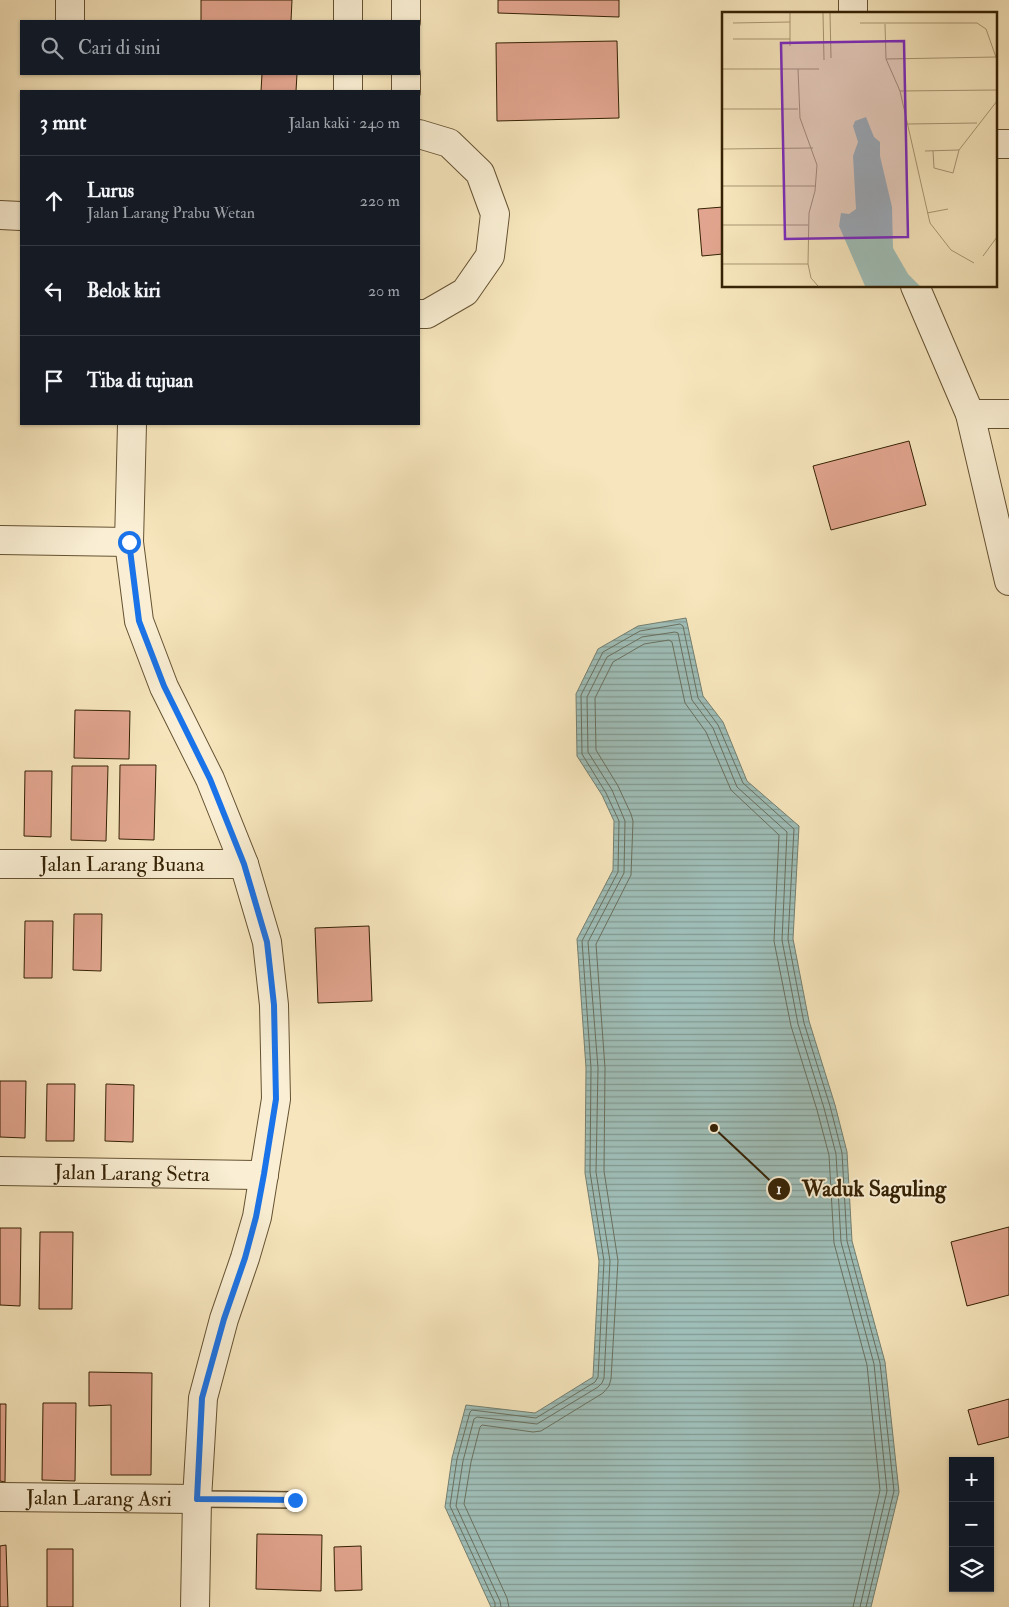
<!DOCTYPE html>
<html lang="id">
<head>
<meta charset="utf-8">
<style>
	body { margin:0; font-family:"IM FELL Double Pica",serif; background:#20242c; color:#f1f3f6 }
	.controls { position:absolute; right:15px; bottom:15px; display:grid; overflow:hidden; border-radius:0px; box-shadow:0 1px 4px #0004 }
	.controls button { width:45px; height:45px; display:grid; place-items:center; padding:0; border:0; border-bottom:1px solid #363941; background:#171b24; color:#f1f3f6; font:25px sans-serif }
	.stop { position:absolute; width:15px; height:15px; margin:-11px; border:4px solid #1a73e8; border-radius:50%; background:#fff }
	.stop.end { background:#1a73e8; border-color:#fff; box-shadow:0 1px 5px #0008 }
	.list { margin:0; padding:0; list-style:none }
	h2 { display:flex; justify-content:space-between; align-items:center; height:65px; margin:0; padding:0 20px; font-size:21px }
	h2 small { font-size:16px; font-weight:400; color:#9ea1a6 }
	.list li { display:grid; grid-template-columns:32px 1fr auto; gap:15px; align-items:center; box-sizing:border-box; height:90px; padding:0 20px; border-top:1px solid #363941 }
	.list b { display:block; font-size:19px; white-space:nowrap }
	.list p { margin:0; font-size:16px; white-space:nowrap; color:#9ea1a6 }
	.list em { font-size:16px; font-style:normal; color:#9ea1a6 }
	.icon { flex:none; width:28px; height:28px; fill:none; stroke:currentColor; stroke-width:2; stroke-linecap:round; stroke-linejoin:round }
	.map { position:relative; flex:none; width:1009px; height:1607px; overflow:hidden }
	.search { position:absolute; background:#171b24; box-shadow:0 1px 4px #0004; left:20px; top:20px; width:400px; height:55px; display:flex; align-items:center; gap:12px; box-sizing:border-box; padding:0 18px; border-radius:0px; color:#9ea1a6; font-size:19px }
	.panel { position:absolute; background:#171b24; box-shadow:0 1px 4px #0004; left:20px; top:90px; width:400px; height:335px; border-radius:0px }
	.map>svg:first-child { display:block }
</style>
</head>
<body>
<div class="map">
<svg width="1009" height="1607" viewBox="0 0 1009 1607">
	<defs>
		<pattern id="water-rules" width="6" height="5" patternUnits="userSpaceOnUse" patternTransform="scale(1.25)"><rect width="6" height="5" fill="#9fbeb8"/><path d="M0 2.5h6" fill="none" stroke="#829a93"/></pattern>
	</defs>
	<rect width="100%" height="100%" fill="#f7e6bd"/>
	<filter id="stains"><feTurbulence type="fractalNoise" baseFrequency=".004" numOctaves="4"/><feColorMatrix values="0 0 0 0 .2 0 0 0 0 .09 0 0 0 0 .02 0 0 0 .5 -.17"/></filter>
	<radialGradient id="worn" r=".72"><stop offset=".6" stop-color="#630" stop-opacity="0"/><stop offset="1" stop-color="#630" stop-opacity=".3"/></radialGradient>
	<path fill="url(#water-rules)" stroke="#747f70" d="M686,618L703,696L723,722L747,781L799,826L793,939L809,1021L835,1105L847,1152L852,1241L885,1362L899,1492L871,1607H491L445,1507L452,1458L466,1405L535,1413L593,1377L599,1261L585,1173L586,1068L577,939L613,870L614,821L602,795L577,756L576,694L598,649L638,626Z"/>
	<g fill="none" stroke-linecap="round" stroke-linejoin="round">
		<path stroke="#6a705e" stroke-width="1" d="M495,1607V1603L450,1506L457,1459L470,1412L472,1410L536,1418L595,1382L598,1377L604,1261L590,1172L591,1068L582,941L618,872L619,821L606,793L582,754L581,695L603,652L640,631L680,624L683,626L698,698L718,725L743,783L794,829L788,939L804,1023L830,1106L842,1153L847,1241L880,1363L894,1491L866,1607
			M501,1607L500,1601L456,1506L463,1461L474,1419L477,1417L537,1424L598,1387L602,1383L604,1378L610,1261L596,1172L598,1068L588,942L624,873L625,821L612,790L588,752L587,697L607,657L642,637L675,632L678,633L692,700L713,728L737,787L787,832L782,940L798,1024L824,1108L836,1154L841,1242L874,1364L887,1491L860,1607
			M509,1607L507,1598L464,1504L471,1462L480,1427L482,1425L533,1432L541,1431L603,1393L609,1386L611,1379L618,1261L604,1171L605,1068L596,944L631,875L633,821L631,814L618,786L596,750L595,698L613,662L644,644L669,640L672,642L685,703L706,732L731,790L779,835L774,941L791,1026L817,1110L829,1155L834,1243L867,1365L880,1490L853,1607"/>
	</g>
	<path fill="#e2a58f" stroke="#342104" d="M201,0H292L291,21H201Z
		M498,0H619V17L498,13Z
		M617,41L619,118L497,121L496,43Z
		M262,74H297L296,91H261Z
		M723,207V254L702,256L698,209Z
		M909,441L926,505L831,530L813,466Z
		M75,710L130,711L129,759L74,758Z
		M120,765H156L154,840L119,839Z
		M72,766H108L106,841L71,840Z
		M25,771H52L51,837L24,836Z
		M74,914H102L101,971L73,970Z
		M25,921H53L52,978H24Z
		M369,926L372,1001L318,1003L315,928Z
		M0,1081H26L25,1138L0,1137Z
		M47,1084H75L74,1141H46Z
		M106,1084L134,1085L133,1142L105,1141Z
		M1009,1227V1295L967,1306L951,1242Z
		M0,1228H21L20,1306L0,1305Z
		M40,1232H73L72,1309H39Z
		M89,1372L152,1373L151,1475H111V1405L89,1406Z
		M1009,1399V1437L978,1445L968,1410Z
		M43,1403H76L75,1481L42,1480Z
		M0,1404H6L5,1482L0,1481Z
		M257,1534L322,1535L321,1591L256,1589Z
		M6,1545L8,1607H0V1546Z
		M361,1546L362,1590L335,1591L334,1547Z
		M47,1549H73V1607H47Z"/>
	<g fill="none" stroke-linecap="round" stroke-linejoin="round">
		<g stroke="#655232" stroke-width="18">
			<path id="lane" d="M197,1499L295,1500"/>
		</g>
		<g stroke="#655232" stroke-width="30">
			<g id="street">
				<path d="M853,0V14"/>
				<path d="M70,21V0"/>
				<path d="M348,21V0"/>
				<path d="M406,21V0"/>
				<path d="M348,91V74"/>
				<path d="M406,91V74"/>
				<path d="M419,134L449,143L480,173L495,214L490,256L465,292L427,314H419"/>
				<path d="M995,144H1009"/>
				<path d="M0,215L21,216"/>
				<path d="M915,286L970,414L1009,581"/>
				<path d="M970,414H1009"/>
				<path d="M132,424L129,542L139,621L164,687L210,779L244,864L267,942L274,1005L276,1099L257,1217L245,1258L224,1319L203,1398L197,1499L195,1607"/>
				<path d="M0,540L129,542"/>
				<path id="s1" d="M0,864H244"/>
				<path id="s2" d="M0,1171L264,1175"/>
				<path id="s3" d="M0,1497L197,1499"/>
			</g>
		</g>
		<use href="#lane" stroke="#faefd4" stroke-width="15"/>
		<use href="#street" stroke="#faefd4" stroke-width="28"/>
	</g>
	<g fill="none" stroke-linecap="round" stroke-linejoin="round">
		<path stroke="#1a73e8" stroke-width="6" d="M129,542L139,621L164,686L210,779L244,864L267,942L274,1005L276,1099L264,1174L256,1217L245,1258L224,1319L202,1398L197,1499L295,1500"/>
	</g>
	<g text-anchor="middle" stroke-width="4" stroke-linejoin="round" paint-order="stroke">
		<g font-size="21" fill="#342104" stroke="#faefd4">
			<text dy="7" stroke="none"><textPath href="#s1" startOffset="122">Jalan Larang Buana</textPath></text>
			<text dy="7" stroke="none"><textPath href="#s2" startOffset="132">Jalan Larang Setra</textPath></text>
			<text dy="7" stroke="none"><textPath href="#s3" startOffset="99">Jalan Larang Asri</textPath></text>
		</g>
	</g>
	<g transform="translate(722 12)">
		<rect width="275" height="275" fill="#f7e6bd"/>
		<path d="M144,105L152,125L158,130V144L170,195L171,236L186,262L198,274H143L117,214L119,201L127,202L134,197L131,144L136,130L131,114L133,109Z" fill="#9fbeb8"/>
		<path fill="none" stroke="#a99773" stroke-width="1" d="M68,1V34M101,1L102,48M108,1L109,46M11,11L68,10M138,11H255L264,17L275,48M163,12L164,47L178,79L208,211L229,238L252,251M11,27H68M164,47L274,45M0,57H97M76,57L78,106L95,153L93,179L87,201L86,252L89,266L96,274M178,79L275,78M0,97H76M186,112L255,111M0,137L91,136M203,139L237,138L275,89M211,139L212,156L231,161L237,138M0,174H94M205,201L226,197M0,213H86M261,244L275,225M0,252H86"/>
		<path fill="#7b2cbf" fill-opacity="0.15" stroke="#7b2cbf" stroke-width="2.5" d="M182,29L186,225L63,227L59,31Z"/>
		<rect width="275" height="275" fill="none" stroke="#342104" stroke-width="2.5"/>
	</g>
	<path fill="none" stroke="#342104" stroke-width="2" d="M714 1128L779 1189"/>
	<g fill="#342104" stroke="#faefd4" stroke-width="2">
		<circle cx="714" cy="1128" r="5"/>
		<circle cx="779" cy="1189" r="12"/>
	</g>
	<g font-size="15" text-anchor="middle" font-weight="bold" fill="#fff">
		<text x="779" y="1194">1</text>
	</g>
	<g font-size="22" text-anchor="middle" font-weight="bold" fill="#342104" stroke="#faefd4" stroke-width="4" stroke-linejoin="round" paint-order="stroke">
		<text x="874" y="1196">Waduk Saguling</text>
	</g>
	<rect width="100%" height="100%" filter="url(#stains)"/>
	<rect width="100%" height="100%" fill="url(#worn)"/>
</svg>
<div class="controls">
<button>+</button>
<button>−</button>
<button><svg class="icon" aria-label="layers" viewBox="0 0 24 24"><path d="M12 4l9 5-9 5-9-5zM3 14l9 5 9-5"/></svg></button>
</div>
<div class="stop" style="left:129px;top:542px"></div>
<div class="stop end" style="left:295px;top:1500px"></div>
<div class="search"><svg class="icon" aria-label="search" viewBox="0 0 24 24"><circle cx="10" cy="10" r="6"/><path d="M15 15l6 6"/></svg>Cari di sini</div>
<section class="panel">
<h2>3 mnt<small>Jalan kaki · 240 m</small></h2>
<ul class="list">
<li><svg class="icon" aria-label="ahead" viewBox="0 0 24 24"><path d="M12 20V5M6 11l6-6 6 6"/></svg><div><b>Lurus</b><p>Jalan Larang Prabu Wetan</p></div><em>220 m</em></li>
<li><svg class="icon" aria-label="left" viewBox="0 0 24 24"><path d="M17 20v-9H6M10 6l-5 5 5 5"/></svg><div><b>Belok kiri</b></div><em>20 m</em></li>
<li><svg class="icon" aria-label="arrive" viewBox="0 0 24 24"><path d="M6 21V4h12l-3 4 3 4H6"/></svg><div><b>Tiba di tujuan</b></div></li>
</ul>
</section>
</div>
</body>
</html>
